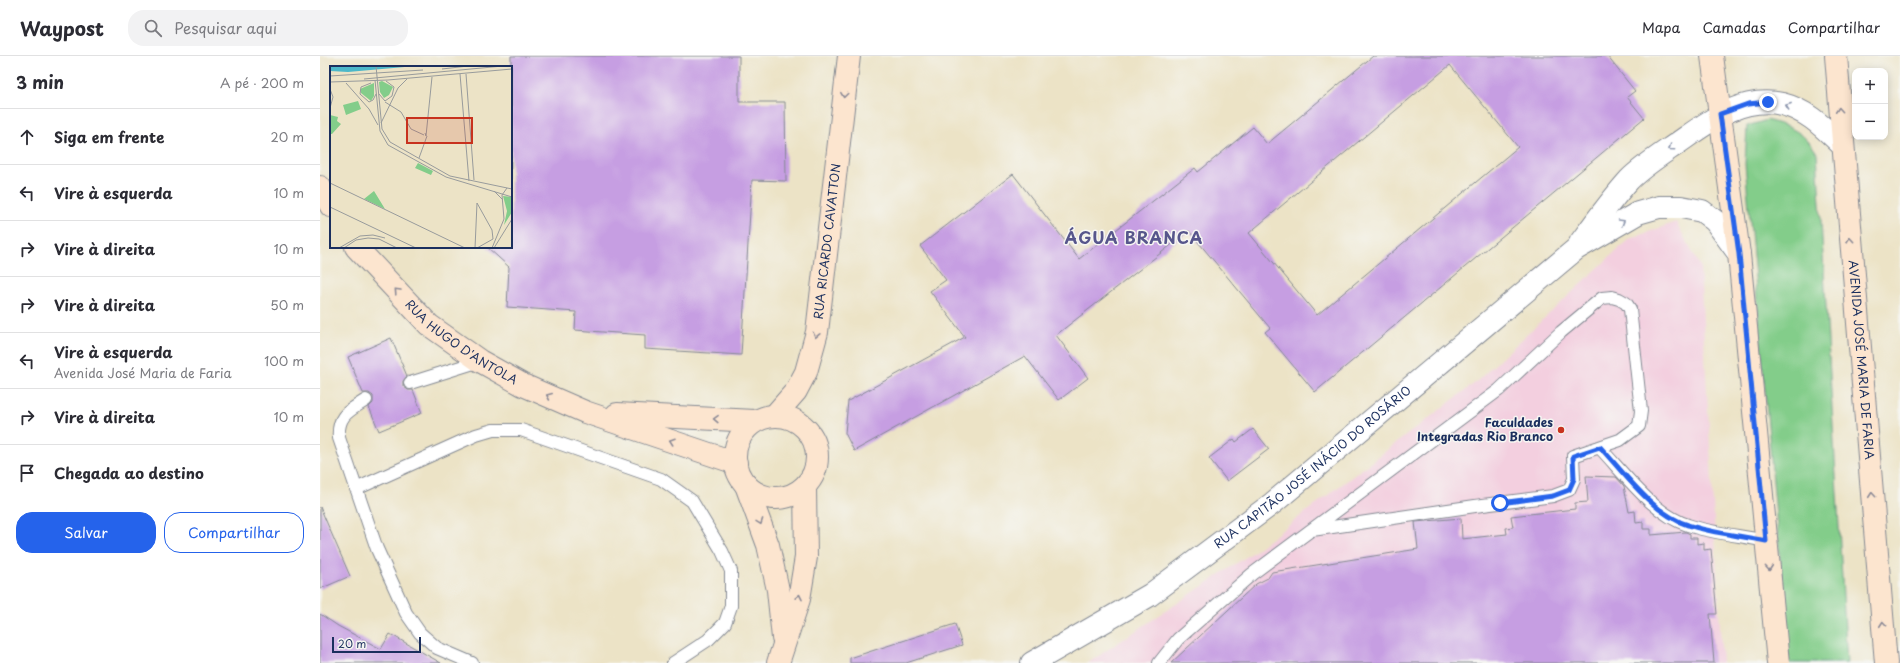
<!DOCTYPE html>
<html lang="pt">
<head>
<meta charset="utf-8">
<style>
	body { margin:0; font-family:"Playpen Sans",sans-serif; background:#f2f2f3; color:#2b2b33 }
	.controls { position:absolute; right:12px; top:12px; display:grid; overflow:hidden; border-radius:8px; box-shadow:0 2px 10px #0003 }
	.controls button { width:36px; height:36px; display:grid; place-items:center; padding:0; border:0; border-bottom:1px solid #e1e1e2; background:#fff; color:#2b2b33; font:20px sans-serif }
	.scale { position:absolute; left:12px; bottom:10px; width:89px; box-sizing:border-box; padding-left:4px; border:2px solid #1b2f5e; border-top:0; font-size:11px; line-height:14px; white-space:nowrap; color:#1b2f5e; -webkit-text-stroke:3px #f6f6f2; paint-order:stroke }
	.stop { position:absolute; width:12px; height:12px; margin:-9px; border:3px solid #2563eb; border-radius:50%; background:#fff }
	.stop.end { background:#2563eb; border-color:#fff; box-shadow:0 1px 4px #0008 }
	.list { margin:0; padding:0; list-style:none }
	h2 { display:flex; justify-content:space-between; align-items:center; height:52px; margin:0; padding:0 16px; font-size:17px }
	h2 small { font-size:13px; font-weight:400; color:#7c7c81 }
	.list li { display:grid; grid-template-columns:26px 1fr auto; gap:12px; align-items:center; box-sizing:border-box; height:56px; padding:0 16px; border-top:1px solid #e1e1e2 }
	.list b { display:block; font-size:15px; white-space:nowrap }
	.list p { margin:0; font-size:13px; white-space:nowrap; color:#7c7c81 }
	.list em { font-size:13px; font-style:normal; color:#7c7c81 }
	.actions { display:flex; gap:8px; padding:12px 16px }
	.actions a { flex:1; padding:9px 0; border:1px solid #2563eb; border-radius:16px; text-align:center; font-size:14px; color:#2563eb }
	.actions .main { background:#2563eb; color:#fff }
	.icon { flex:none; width:22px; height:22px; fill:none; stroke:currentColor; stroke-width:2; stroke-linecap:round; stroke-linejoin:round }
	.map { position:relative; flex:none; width:1580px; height:607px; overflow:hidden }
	header { display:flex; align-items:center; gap:24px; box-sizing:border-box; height:56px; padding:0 20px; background:#fff; border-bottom:1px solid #e1e1e2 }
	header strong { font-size:19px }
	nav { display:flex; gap:22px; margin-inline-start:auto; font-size:14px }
	.search { width:280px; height:36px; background:#f2f2f3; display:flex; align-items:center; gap:10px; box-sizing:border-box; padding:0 14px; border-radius:16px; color:#7c7c81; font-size:15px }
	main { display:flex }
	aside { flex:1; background:#fff }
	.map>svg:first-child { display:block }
</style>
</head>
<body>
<header>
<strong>Waypost</strong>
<div class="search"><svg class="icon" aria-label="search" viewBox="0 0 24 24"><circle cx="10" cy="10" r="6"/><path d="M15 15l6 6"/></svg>Pesquisar aqui</div>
<nav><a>Mapa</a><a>Camadas</a><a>Compartilhar</a></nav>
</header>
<main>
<aside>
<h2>3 min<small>A pé · 200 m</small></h2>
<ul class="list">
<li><svg class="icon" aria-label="ahead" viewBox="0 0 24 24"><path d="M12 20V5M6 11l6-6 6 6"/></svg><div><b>Siga em frente</b></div><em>20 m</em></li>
<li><svg class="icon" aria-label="left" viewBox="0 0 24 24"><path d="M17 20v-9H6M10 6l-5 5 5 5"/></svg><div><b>Vire à esquerda</b></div><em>10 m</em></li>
<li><svg class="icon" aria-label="right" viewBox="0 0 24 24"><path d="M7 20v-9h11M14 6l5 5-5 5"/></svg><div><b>Vire à direita</b></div><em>10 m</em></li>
<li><svg class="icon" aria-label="right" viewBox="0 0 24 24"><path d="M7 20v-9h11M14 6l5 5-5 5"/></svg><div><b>Vire à direita</b></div><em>50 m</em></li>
<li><svg class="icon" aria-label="left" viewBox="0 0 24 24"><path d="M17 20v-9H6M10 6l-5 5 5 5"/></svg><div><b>Vire à esquerda</b><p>Avenida José Maria de Faria</p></div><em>100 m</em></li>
<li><svg class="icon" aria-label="right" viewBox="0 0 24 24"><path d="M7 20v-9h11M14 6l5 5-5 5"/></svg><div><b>Vire à direita</b></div><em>10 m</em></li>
<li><svg class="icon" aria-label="arrive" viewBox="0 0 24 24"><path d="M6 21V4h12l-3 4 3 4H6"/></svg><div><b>Chegada ao destino</b></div></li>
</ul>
<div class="actions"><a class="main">Salvar</a><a>Compartilhar</a></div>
</aside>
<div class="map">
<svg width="1580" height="607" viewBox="0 0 1580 607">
	<rect width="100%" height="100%" fill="#f6f6f2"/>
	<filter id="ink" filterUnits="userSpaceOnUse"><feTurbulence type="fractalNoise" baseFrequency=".025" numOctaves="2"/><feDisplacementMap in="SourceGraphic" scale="8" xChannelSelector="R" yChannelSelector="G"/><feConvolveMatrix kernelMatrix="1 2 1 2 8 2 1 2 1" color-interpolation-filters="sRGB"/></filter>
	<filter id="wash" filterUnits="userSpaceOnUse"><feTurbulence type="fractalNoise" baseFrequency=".012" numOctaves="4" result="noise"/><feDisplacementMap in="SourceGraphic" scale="16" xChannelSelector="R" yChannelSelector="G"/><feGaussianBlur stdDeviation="0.9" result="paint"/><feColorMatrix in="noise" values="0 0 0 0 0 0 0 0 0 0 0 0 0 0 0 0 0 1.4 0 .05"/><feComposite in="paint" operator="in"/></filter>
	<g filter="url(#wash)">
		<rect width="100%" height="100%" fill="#ece3c6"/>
		<path fill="#f3cfdf" d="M1356,166L1380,210L1402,607H768L932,497L1155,327L1309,183Z"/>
		<path fill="#83cd8a" stroke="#4f7e74" d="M1447,64C1472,72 1482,74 1497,97L1527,607H1469L1425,108L1427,70Z"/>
		<g id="blocks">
			<path fill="#c69ee2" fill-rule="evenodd" d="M191,0H419V46H465L466,125L432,124L421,299L325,293V279L255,274L256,256L187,251L189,211L167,191H191Z
				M1053,0H1287L1315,35L1307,41L1324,62L995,336L945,276L950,272L869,175L736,279L768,322L739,344L705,300L534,395L525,377L528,345L645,281L610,235L626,224L600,190L693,118L759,203L875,112L878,116L933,71L947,88ZM1130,9L1198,91L997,259L929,177Z
				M71,282L87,320L83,325V330L88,334H93L102,357L59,375L49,351L53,347V340L49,337H43L28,301Z
				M933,373L949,393L907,425L889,402L914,383L916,386Z
				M1266,420L1296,421L1304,430L1309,456L1315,455L1316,467L1323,466V473H1331V479L1366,476L1370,478V482H1377V488L1384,487V494L1391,493L1397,558H1390L1394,607H851L936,528L948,522L952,516L1098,493L1095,466L1141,462L1142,483L1187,478L1186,472L1193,471L1191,460L1255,453V447L1268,446Z
				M0,451L30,520L0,533Z
				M0,558L18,570L61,593L70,578L121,607H0Z
				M635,568L642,589L586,607H530V602Z"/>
		</g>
	</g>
	<g filter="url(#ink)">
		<use href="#blocks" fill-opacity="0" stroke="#848992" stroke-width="1"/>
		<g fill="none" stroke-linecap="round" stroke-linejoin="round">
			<g stroke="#848992" stroke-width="14">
				<path id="lane" d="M90,327L160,305
					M46,344C29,355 17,359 19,382L57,493L86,557L100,577L117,592L152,607
					M1279,391C1304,417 1333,458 1368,469C1391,477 1423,480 1446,485
					M36,433L156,379L173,374H201L341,423L372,445L402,495L411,515V550L405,567L388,584L353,607
					M839,607L858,583L932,518L1179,334L1241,276L1282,242L1292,241L1299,243L1306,247L1310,253L1321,355L1319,370L1300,384L1253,400L1254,423L1249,434L1233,440L1155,450L992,474"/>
			</g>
			<g stroke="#848992" stroke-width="24">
				<g id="street">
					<path d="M1260,187C1276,165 1291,144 1309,124C1322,111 1339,100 1355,89C1387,67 1420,39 1462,48C1487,54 1504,72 1522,89"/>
					<path id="s1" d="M712,607L830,539L953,447L1256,193L1318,157L1339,151H1361L1382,155L1395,165L1419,198"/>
				</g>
			</g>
			<g stroke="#848992" stroke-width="24">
				<g id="secondary">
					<path d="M1392,0L1419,198L1458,607"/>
					<path id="s2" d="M1516,0L1566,607"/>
					<path d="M0,131L11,150"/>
					<path id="s3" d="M36,191L109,269L160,305L203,329L265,356L416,407"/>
					<path d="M297,358L435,365"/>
					<path id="s4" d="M455,359L476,335L486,316L497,276L529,0"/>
					<circle cx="456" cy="401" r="41"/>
					<path d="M426,429L448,489L458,534L463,582"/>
					<path d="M458,607L479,543L486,501L485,431"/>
				</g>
			</g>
			<use href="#lane" stroke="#fff" stroke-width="12"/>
			<use href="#street" stroke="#fff" stroke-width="22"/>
			<use href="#secondary" stroke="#fce5cf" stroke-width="22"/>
		</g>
		<defs><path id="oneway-chevron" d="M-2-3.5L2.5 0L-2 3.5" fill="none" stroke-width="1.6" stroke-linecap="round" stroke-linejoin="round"/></defs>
		<g stroke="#8c8a96">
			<use href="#oneway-chevron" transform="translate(524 39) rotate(97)"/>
			<use href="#oneway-chevron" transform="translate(1519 54) rotate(-94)"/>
			<use href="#oneway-chevron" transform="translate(1530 184) rotate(-95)"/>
			<use href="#oneway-chevron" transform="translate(77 235) rotate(-133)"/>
			<use href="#oneway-chevron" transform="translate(496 279) rotate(103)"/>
			<use href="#oneway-chevron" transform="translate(229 340) rotate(-157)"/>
			<use href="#oneway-chevron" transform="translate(396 363) rotate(-178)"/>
			<use href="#oneway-chevron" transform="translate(352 385) rotate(-161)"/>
			<use href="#oneway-chevron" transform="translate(1552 439) rotate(-95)"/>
			<use href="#oneway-chevron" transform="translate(440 466) rotate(70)"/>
			<use href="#oneway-chevron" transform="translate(1449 512) rotate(85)"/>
			<use href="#oneway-chevron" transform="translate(479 541) rotate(-78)"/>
			<use href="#oneway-chevron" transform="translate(1563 568) rotate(-95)"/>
		</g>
		<g stroke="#8d97ae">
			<use href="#oneway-chevron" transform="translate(1468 50) rotate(-160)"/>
			<use href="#oneway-chevron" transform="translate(1351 92) rotate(145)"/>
			<use href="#oneway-chevron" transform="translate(1302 166) rotate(-30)"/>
		</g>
	</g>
	<g fill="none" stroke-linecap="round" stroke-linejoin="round" filter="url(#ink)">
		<path stroke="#2563eb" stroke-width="5" d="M1180,447L1233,440L1249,434L1254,423L1253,400L1280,391C1304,417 1333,458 1368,469C1391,477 1423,480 1446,485L1419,198L1400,58L1428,48L1448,46"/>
	</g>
	<circle fill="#c8321e" stroke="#f6f6f2" stroke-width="1.5" cx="1241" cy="374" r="4"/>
	<g text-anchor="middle" stroke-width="3" stroke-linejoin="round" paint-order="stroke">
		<g font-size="12" fill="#1b2f5e" stroke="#f6f6f2">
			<text dy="4" stroke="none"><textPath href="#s4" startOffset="186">RUA RICARDO CAVATTON</textPath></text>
			<text dy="4" stroke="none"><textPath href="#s3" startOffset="143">RUA HUGO D'ANTOLA</textPath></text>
			<text dy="4" stroke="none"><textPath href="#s2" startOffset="305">AVENIDA JOSÉ MARIA DE FARIA</textPath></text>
			<text dy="4" stroke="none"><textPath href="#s1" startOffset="343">RUA CAPITÃO JOSÉ INÁCIO DO ROSÁRIO</textPath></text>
		</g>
		<g font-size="12" font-weight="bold" fill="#1b2f5e" stroke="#f6f6f2" text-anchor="end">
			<text x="1233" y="371">Faculdades<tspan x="1233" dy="14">Integradas Rio Branco</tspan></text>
		</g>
		<g font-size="16" font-weight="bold" letter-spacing="1" fill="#57568c" stroke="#f6f6f2">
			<text x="814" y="188">ÁGUA BRANCA</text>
		</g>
	</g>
	<g transform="translate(10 10)">
		<rect width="182" height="182" fill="#ece3c6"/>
		<path d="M52,15L63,21L59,29L54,32L50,26L49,16ZM44,17V30L41,35L31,27L30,23ZM28,35L31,43L16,49L13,39ZM0,49L8,51L7,55L11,58L2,68H0ZM88,97L103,105L101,109L85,102ZM44,125L55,143L34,133ZM173,130L182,131V146L174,159L177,145Z" fill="#83cd8a"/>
		<path d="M0,0H86L18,6L0,5Z" fill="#4cb8c9"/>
		<path fill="none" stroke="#989b9c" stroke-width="1" d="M46,0L52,63L60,76L120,110L182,123M112,3L138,0M130,8L139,115M136,8L144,114M0,10L93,4M34,13L173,0M45,14L50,65L58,79L116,111L182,131M0,16L58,14L182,3M16,17L39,43L48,59M41,17L31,21L30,28L39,36L43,34L46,28M0,23L3,31L0,42M49,28L55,35L62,30L64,21L56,15M55,36L71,46L81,63L94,69M51,57L68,22L77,13M95,67L96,70L102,11M89,92L97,70M0,117L135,182M164,125L173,134M147,137L162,164L163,173M0,141L86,182M9,182L30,170L43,169L55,172M14,182L26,174L38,172L49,173L67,182M145,182L147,137M147,182L163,173M162,182L174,153L172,129L177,122M164,182L182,153"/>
		<path fill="#c8321e" fill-opacity="0.15" stroke="#c8321e" stroke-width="2" d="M77,52H142V77H77Z"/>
		<rect width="182" height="182" fill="none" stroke="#1b2f5e" stroke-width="2"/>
	</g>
</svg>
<div class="controls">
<button>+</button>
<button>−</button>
</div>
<div class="scale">20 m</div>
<div class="stop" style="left:1180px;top:447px"></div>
<div class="stop end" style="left:1448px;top:46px"></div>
</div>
</main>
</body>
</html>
